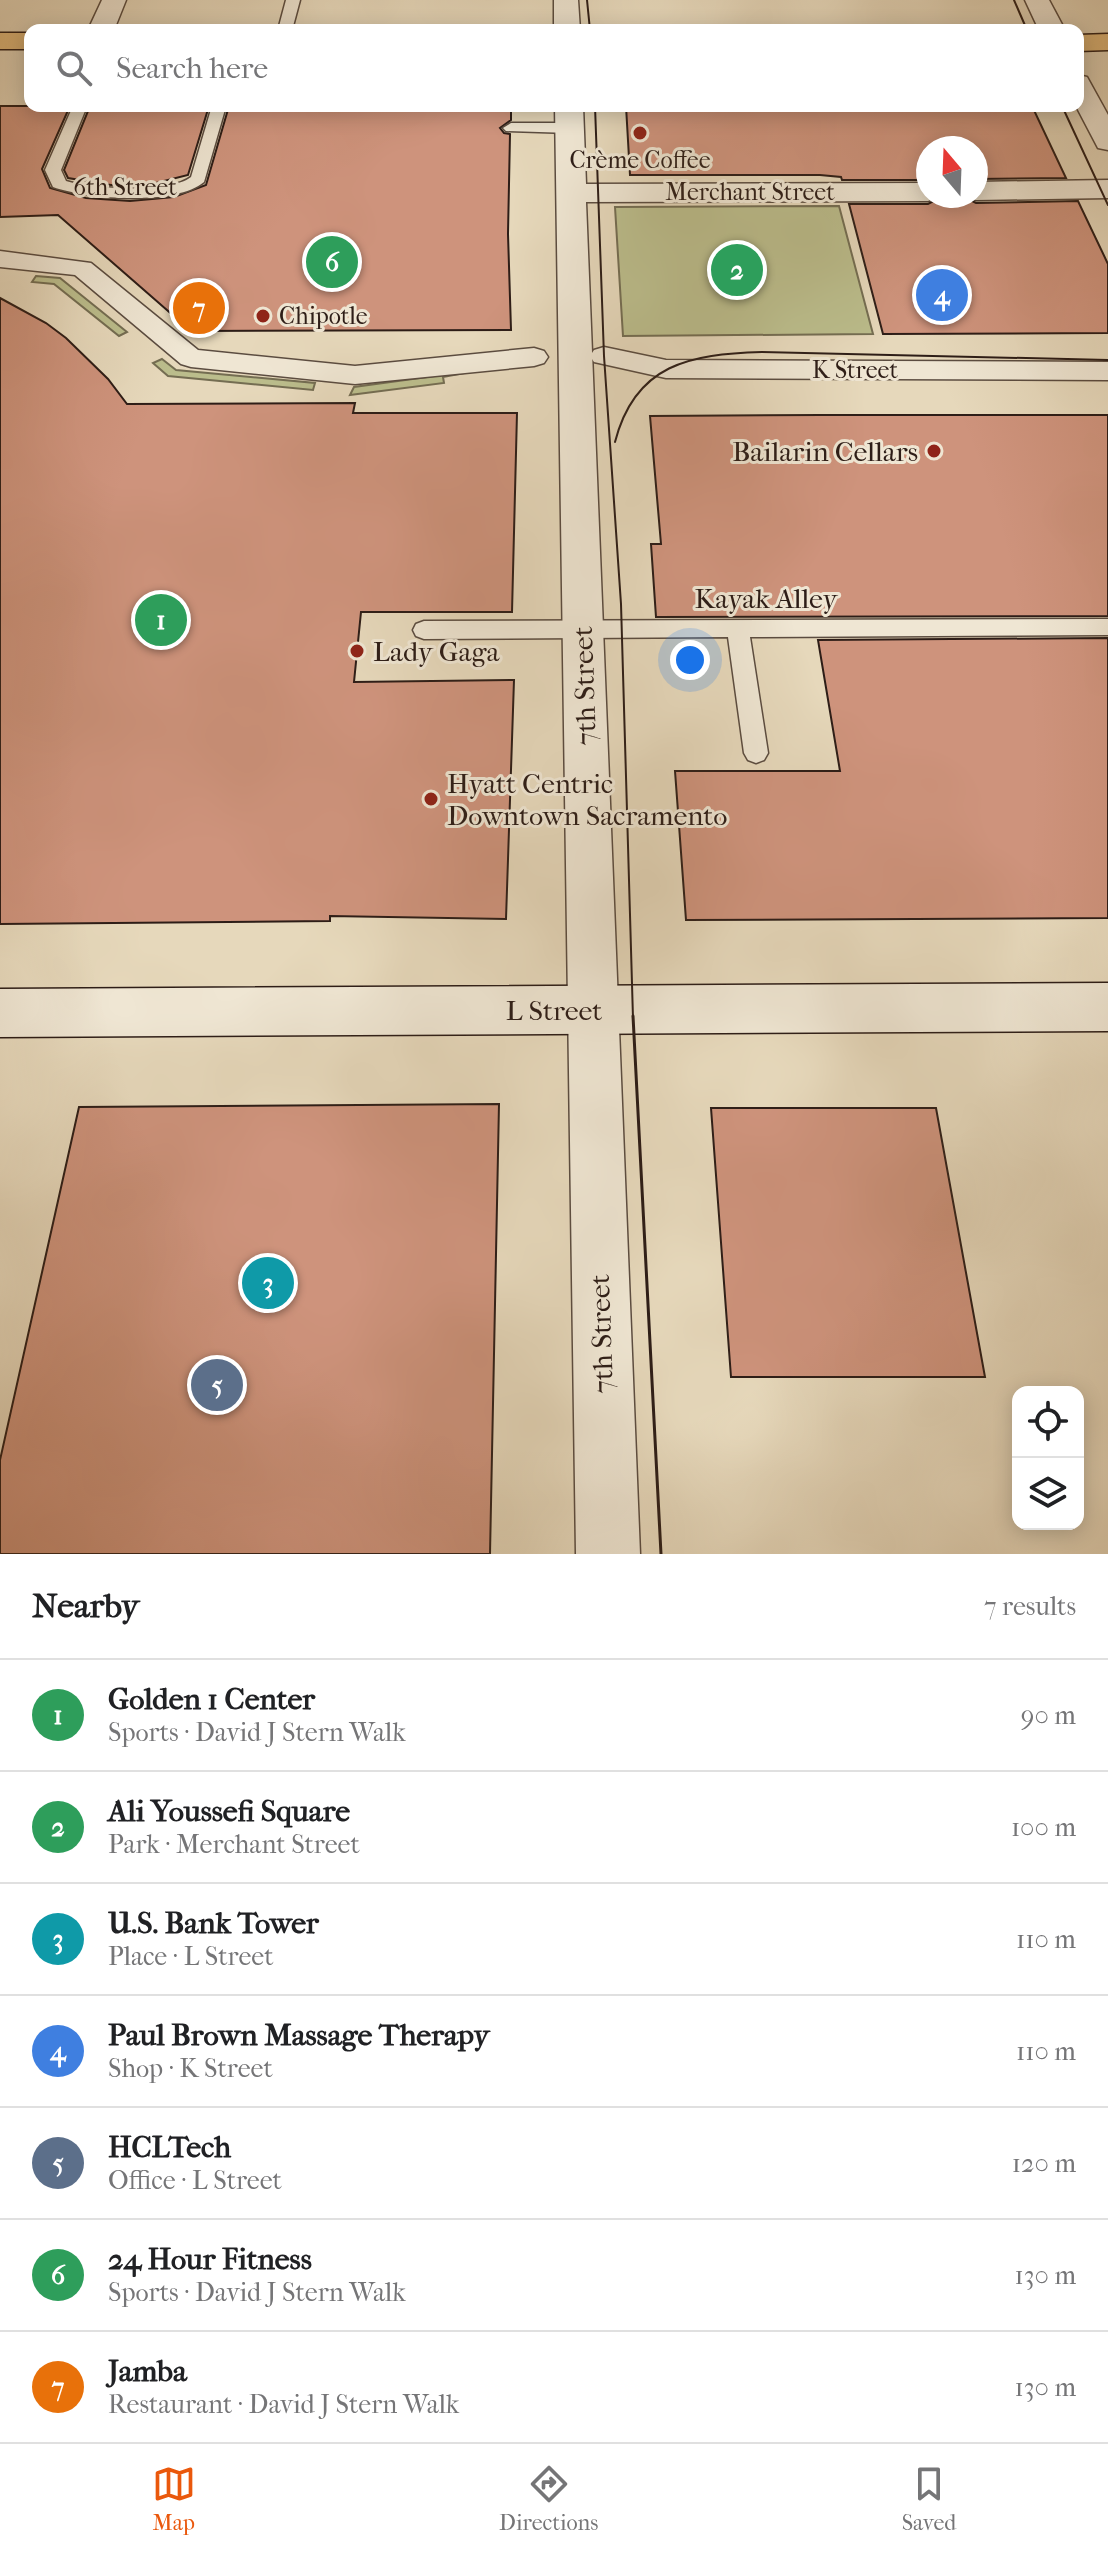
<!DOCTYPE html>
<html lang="en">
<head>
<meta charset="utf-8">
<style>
	body { margin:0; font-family:"IM FELL French Canon",serif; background:#f6f6f6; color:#202124 }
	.controls { position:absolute; right:24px; bottom:24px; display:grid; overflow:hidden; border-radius:16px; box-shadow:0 4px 20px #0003 }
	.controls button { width:72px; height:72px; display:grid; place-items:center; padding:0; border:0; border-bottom:2px solid #e0e0e0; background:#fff; color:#202124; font:40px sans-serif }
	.compass { position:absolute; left:916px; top:136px; width:72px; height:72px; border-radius:50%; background:#fff; box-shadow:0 4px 20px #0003; rotate:341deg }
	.you { position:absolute; left:690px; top:660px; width:28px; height:28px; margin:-20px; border:6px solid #fff; border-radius:50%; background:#1a73e8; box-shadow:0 0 0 12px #1a73e833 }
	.badge { display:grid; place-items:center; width:52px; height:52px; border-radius:50%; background:#ea580c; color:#fff; font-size:26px; font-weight:700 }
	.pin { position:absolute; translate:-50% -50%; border:4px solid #fff; box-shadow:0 2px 8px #0006 }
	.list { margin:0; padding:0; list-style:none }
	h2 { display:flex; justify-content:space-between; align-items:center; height:104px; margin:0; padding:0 32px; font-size:34px }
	h2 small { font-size:26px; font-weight:400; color:#757577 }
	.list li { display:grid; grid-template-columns:52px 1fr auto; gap:24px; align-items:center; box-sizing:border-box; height:112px; padding:0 32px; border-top:2px solid #e0e0e0 }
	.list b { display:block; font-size:30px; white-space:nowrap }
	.list p { margin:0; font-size:26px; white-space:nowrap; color:#757577 }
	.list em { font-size:26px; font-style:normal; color:#757577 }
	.icon { flex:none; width:44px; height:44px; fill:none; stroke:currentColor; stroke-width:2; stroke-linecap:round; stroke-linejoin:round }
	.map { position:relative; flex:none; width:1108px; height:1554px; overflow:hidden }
	.search { position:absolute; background:#fff; box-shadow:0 4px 20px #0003; left:24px; right:24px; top:24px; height:88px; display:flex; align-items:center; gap:20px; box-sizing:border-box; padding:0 28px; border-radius:16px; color:#757577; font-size:30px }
	.sheet { height:888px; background:#fff }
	nav { display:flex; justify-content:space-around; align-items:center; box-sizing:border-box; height:112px; border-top:2px solid #e0e0e0; background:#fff; font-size:22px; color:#757577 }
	nav a { display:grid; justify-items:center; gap:4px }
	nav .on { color:#ea580c }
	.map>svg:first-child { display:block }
</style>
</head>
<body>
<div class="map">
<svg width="1108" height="1554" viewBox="0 0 1108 1554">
	<rect width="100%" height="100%" fill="#e6d8bb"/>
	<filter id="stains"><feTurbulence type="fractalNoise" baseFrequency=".0025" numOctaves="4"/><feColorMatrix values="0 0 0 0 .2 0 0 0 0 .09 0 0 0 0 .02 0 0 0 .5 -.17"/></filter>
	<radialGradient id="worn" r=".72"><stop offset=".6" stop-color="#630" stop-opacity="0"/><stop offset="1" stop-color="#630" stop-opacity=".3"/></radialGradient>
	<path fill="#bbbd8c" stroke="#746d52" stroke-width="2" d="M839,206L873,334L623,336L615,207Z
		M36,276L60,278L127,332L119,336L54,284L32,282Z
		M162,359L176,370L315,383L313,390L168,376L153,363Z
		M486,369L443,377L444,383L350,395L354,387Z"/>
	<path fill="#ce937c" stroke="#2d1d17" stroke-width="2" d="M0,106H70L42,169L50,188L86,198L130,201L174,197L206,185L229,106H511V120L500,128L504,133L510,134L508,234L511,330L191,331L58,215L0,217Z
		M90,106H209L188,175L148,185H111L68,178L64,170Z
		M626,106H1032L1066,178L976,179V148H928V180H842L841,177L820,175H630Z
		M943,196H962L976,203L1078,201L1108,264V333L883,334L849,204H928Z
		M0,298L46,323L66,338L108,379L127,404L355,403L353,413H517L512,612H361L354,682L514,680L506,919L330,916V921L0,924Z
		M821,415H1108V616L656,617L651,544H661L650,416Z
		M1108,638V918L686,920L675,771H840L818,640Z
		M499,1104L490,1554H0V1460L79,1107Z
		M711,1108H936L985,1377H731Z"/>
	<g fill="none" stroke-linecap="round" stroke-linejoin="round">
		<g stroke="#5b4c40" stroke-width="3">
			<path id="service" d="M286,0H300L292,30H278Z
				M73,106H87L61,170L66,181C92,189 169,194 191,177L212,106H226L204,182C176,206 86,199 53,187L45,170Z
				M511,123H570L578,128L570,133L506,131L503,128Z
				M1108,619V635L750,637L768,753L764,760L756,763L748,760L744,753L728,637L424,639L416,636L413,630L416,624L424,621Z"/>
		</g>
		<g stroke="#5b4c40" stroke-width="3">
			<path id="pedestrian" d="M0,251L91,263L198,350L355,366L534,348L544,351L548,357L544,363L534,366L355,384L191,367L181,364L75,275L0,267Z
				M604,347L666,360L1108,362V380L666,378L594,362L590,356L594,350Z"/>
		</g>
		<g stroke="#5b4c40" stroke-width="3">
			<path id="minor" d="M102,0H126L114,30H88Z
				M554,0H578L580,30H554Z
				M1025,0H1049L1065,30H1039Z
				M1078,75L1087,77L1108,115V150L1098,148L1076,106Z
				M555,106H583L586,184L928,183V196H940L928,201L586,202L640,1554H576Z
				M1108,180V198L976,200L965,196H976V182Z"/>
		</g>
		<g stroke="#2d1d17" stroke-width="3">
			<path id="secondary" d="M1108,983V1031L0,1037V989Z"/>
		</g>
		<g stroke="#2d1d17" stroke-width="3">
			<path id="primary" d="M0,33H30V49H0Z
				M1108,34V50L1078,51V35Z"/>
		</g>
		<use href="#service" fill="#efe6d3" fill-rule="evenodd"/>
		<use href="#pedestrian" fill="#efe6d3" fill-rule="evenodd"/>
		<use href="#minor" fill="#efe6d3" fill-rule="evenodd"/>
		<use href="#secondary" fill="#efe6d3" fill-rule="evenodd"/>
		<use href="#primary" fill="#e3bc7e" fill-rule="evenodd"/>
		<path stroke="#2d1d17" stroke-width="2" d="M587,0L590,30
			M1014,0L1027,30
			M595,106L604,356L621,604L633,1018
			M1062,106L1108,205
			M615,442C635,364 690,354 762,352L1108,360"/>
		<path stroke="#2d1d17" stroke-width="3" d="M633,1016L661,1554"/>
	</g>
	<g fill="#8f2418" stroke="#efe6d3" stroke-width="3">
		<circle cx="640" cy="133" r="8"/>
		<circle cx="263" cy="316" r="8"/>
		<circle cx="934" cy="451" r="8"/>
		<circle cx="357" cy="651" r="8"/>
		<circle cx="431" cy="799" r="8"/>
	</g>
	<g text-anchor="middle" stroke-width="6" stroke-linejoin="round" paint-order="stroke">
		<g font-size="24" fill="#2d1d17" stroke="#efe6d3">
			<text x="640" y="168">Crème Coffee</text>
			<text x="279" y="324" text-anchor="start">Chipotle</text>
		</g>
		<g font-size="24" fill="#2d1d17" stroke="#efe6d3">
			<text x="125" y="195">6th Street</text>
			<text x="750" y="200">Merchant Street</text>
			<text x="855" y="378">K Street</text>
		</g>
		<g font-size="28" fill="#2d1d17" stroke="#efe6d3" text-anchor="start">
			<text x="918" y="461" text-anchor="end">Bailarin Cellars</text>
			<text x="373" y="661">Lady Gaga</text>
			<text x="447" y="793">Hyatt Centric<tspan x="447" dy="32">Downtown Sacramento</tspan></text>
		</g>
		<g font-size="28" fill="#2d1d17" stroke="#efe6d3">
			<text x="766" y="608">Kayak Alley</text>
			<text transform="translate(584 686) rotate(-92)" y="10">7th Street</text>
			<text x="554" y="1020">L Street</text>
			<text transform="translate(601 1334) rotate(-92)" y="10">7th Street</text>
		</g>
	</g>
	<rect width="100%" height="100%" filter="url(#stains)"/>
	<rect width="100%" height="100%" fill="url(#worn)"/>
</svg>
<div class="controls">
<button><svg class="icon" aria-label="locate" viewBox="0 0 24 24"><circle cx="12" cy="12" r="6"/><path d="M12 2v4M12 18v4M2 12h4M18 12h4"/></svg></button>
<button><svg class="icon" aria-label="layers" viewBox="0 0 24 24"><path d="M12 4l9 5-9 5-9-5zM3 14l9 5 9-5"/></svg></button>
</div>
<svg class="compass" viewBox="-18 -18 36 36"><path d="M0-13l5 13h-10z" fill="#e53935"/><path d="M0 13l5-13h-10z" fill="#757577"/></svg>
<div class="you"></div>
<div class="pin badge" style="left:161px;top:620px;background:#2e9e5b">1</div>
<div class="pin badge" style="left:737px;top:270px;background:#2e9e5b">2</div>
<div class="pin badge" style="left:268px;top:1283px;background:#0f9aa8">3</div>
<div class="pin badge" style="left:942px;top:295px;background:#3f7fe0">4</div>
<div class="pin badge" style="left:217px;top:1385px;background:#5c6f8a">5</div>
<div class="pin badge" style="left:332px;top:262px;background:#2e9e5b">6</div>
<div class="pin badge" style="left:199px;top:308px;background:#e8710a">7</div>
<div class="search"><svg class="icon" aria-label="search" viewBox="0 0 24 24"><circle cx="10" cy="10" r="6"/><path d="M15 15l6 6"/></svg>Search here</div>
</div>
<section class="sheet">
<h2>Nearby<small>7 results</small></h2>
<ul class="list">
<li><span class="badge" style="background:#2e9e5b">1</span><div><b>Golden 1 Center</b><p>Sports · David J Stern Walk</p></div><em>90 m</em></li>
<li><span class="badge" style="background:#2e9e5b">2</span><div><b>Ali Youssefi Square</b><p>Park · Merchant Street</p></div><em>100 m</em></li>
<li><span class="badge" style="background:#0f9aa8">3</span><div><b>U.S. Bank Tower</b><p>Place · L Street</p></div><em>110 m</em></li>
<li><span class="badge" style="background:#3f7fe0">4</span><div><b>Paul Brown Massage Therapy</b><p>Shop · K Street</p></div><em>110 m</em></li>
<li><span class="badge" style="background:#5c6f8a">5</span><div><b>HCLTech</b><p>Office · L Street</p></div><em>120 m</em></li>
<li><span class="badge" style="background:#2e9e5b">6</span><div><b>24 Hour Fitness</b><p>Sports · David J Stern Walk</p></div><em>130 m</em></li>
<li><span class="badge" style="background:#e8710a">7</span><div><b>Jamba</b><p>Restaurant · David J Stern Walk</p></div><em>130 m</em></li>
</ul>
</section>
<nav>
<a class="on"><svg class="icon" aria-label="map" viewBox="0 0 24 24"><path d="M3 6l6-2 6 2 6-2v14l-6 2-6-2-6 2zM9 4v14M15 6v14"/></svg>Map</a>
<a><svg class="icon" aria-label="directions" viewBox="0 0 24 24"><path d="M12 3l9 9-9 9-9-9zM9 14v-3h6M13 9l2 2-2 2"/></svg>Directions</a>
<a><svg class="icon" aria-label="saved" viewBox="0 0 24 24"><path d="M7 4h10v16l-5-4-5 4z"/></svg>Saved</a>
</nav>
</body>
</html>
